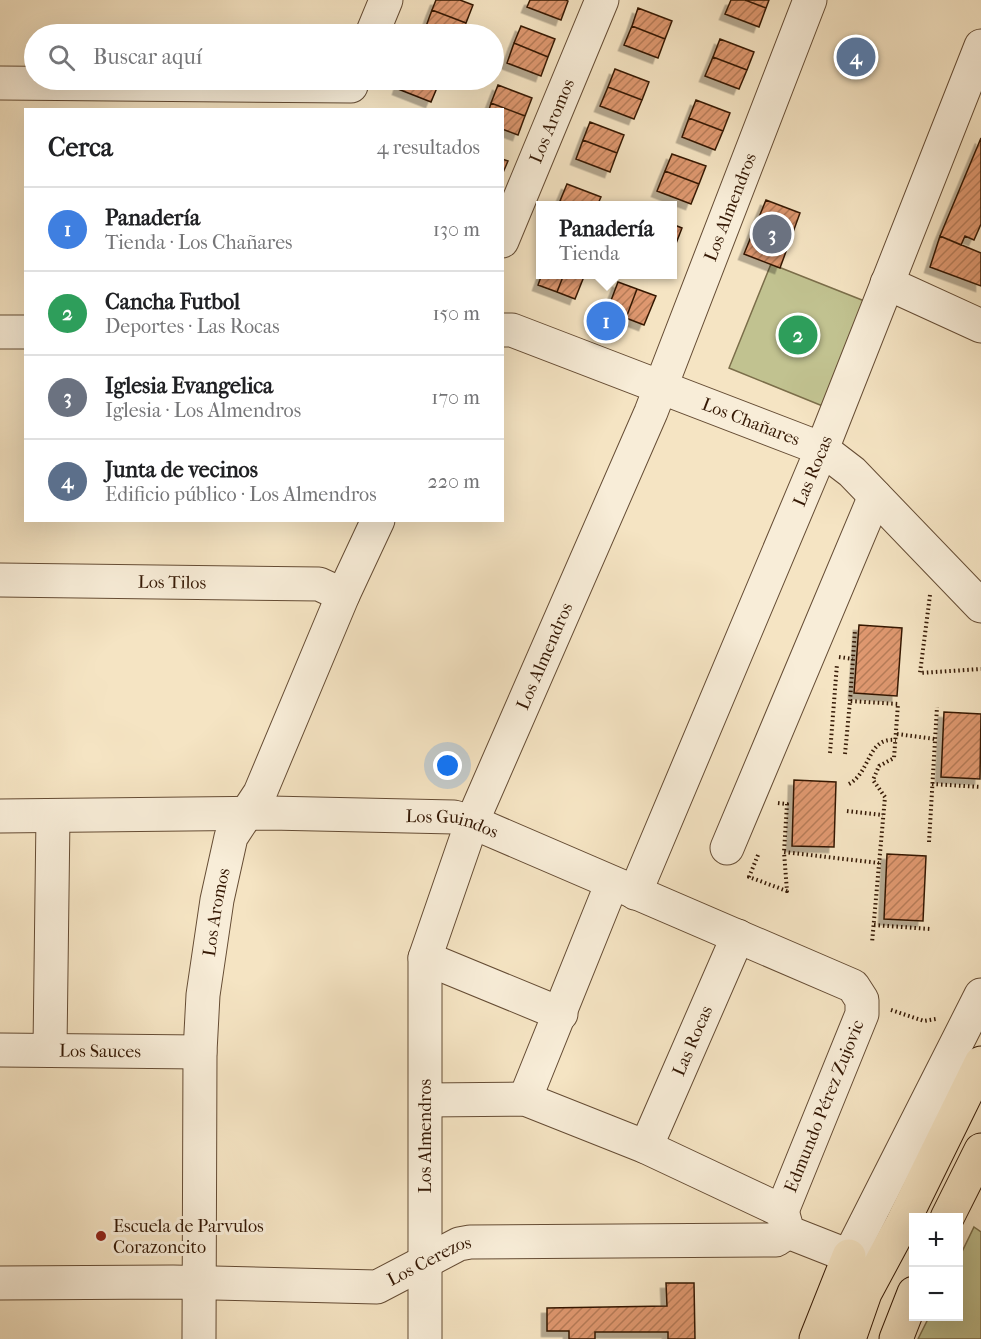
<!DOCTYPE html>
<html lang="es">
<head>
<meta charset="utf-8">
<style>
	body { margin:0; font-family:"IM FELL French Canon",serif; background:#f2f2f2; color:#202124 }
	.controls { position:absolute; right:18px; bottom:18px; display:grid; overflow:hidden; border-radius:0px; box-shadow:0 6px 24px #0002 }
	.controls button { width:54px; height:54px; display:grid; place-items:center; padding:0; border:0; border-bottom:2px solid #e0e0e0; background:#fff; color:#202124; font:30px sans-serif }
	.you { position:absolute; left:448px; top:766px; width:21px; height:21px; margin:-15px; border:4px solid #fff; border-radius:50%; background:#1a73e8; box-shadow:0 0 0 9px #1a73e833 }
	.badge { display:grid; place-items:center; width:39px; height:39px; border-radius:50%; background:#b45309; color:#fff; font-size:20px; font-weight:700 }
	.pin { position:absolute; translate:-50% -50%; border:3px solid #fff; box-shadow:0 2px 6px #0006 }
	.popup { position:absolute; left:536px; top:201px; width:141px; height:78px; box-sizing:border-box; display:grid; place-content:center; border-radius:0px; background:#fff; filter:drop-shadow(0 2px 4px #0005); font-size:20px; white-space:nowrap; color:#757577 }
	.popup b { font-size:22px; color:#202124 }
	.popup::after { content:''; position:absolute; left:50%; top:100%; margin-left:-12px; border:12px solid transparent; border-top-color:#fff }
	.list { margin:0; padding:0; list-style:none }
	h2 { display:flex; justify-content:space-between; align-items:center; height:78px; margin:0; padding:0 24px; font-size:26px }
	h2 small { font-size:20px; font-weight:400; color:#757577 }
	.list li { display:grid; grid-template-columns:39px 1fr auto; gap:18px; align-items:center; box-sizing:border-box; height:84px; padding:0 24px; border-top:2px solid #e0e0e0 }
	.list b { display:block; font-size:22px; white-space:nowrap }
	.list p { margin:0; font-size:20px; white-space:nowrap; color:#757577 }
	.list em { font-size:20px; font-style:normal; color:#757577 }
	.icon { flex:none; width:33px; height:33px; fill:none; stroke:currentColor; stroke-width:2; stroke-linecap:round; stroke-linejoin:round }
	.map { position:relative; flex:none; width:981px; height:1339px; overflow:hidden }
	.search { position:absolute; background:#fff; box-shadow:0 6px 24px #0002; left:24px; top:24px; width:480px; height:66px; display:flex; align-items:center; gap:15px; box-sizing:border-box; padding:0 21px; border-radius:33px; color:#757577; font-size:22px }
	.panel { position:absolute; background:#fff; box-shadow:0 6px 24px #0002; left:24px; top:108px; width:480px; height:414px; border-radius:0px }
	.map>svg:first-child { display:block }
</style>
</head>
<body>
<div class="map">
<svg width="981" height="1339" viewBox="0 0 981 1339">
	<defs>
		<pattern id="building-hatch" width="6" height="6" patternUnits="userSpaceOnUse" patternTransform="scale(1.5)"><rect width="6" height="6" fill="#df986f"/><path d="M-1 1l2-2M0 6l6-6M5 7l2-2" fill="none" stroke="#b67b59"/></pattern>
		<filter id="shadow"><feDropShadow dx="-5.5" dy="5.5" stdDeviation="0" flood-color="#0004"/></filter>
	</defs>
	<rect width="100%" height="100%" fill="#f5e4c3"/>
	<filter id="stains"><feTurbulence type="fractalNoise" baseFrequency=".00333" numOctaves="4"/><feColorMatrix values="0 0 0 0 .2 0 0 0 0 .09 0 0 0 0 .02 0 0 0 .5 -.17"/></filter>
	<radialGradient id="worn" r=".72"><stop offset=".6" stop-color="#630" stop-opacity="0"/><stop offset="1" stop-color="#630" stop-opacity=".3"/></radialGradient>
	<path fill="#c1c290" stroke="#7b6e4a" stroke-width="1.5" d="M771,264L867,302L825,407L729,368Z
		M974,1227L981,1232V1339H918L929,1317L958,1316L959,1258Z"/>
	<path fill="url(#building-hatch)" stroke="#351905" stroke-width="1.5" filter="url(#shadow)" d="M436,0H460L473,5L466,23L432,10Z
		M530,0H566L568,1L561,20L527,7Z
		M731,0H745L766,8L759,27L725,14Z
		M745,0H769L766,8Z
		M638,8L672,21L665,39L632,26Z
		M432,10L466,23L462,34H440L425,29Z
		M521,26L555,39L548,57L514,43Z
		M632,26L665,39L658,58L624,45Z
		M720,39L754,52L747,70L713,57Z
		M514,43L548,57L541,76L507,63Z
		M713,57L747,70L739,89L705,76Z
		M615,69L649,82L642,100L608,87Z
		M401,80H430L439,83L431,102L398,89Z
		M498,85L532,98L525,116L491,103Z
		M608,87L642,100L634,119L600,106Z
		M696,100L730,113L723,131L689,118Z
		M491,103L525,116L518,135L502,129V110H489Z
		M689,118L723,131L715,150L682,137Z
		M590,122L624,135L617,153L583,140Z
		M981,138V224L974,240L965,236L961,245L940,236Z
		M583,140L617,153L610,172L576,159Z
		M672,154L706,166L699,184L665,171Z
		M502,159L508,161L502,175Z
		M665,171L699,184L691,204L657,191Z
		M567,184L601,197L597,206H570L560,201Z
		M766,200L800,213L780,268L744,254Z
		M672,224L682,228L675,246L672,244Z
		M940,236L981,253V286L930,267Z
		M542,274H564L557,292L538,285Z
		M564,274H585L575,299L557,292Z
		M618,282L637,289L626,318L607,311Z
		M637,289L656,296L644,325L626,318Z
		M859,625L902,628L897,696L854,693Z
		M944,712L981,714L980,779L941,777Z
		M794,780L836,782L834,847L792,846Z
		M887,854L926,856L923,921L884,919Z
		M666,1283H694L695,1339H668V1332H595V1339H569V1331H547V1308L667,1306Z"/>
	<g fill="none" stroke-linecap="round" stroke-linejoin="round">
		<g stroke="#654c34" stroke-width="35">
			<g id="minor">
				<path d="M372,34L386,0"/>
				<path d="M0,83L351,86"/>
				<path id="s1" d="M502,241L602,0"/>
				<path d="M887,283L981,326"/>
				<path id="s2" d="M502,330H512L822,449L852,472L981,606"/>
				<path d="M0,332H26"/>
				<path id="s3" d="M0,580L319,584L343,595"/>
				<path id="s4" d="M0,816L270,813L454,817L472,822L853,986L862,1000V1014L782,1211"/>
				<path d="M727,848L875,496"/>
				<path id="s5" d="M635,893L822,449L981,46"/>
				<path d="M425,958L561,1014"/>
				<path d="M50,1048L53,816"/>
				<path id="s6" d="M0,1050L200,1052"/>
				<path d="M525,1099L612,883"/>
				<path d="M426,1100L525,1099L646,1147L782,1211L788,1232L849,1256L981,995"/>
				<path id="s7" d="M646,1147L738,936"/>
				<path id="s8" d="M0,1283L173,1282L377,1287L459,1244L470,1242L776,1240L788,1232"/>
				<path id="s9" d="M199,1339L200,1052L203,995L217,900L231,837L260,793L343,595L378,520"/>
				<path id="s10" d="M425,1339V958L472,822L651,412L810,0"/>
			</g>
		</g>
		<g stroke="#351905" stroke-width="35">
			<path id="highway" d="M947,1218L981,1150
				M816,1339L849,1256
				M849,1339L865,1293L902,1224L981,1063
				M896,1339L914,1293"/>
		</g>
		<path stroke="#351905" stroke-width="4" stroke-dasharray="1.5 3" stroke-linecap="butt" d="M930,595L920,673L981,669
			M839,657L853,659
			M850,701L855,630
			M897,734L935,739
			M830,753L837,664
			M845,754L850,701L898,704L894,758L879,766L873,780L885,797L872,943
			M849,784C871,772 867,737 896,740
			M932,784L981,787
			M778,803L787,804L784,852
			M847,811L883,815
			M929,842L937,707
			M758,855L749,877L787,891L784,852L879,863
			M874,925L930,929
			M891,1010L924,1021L936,1019"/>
		<use href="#minor" stroke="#f8edd8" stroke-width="33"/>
		<use href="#highway" stroke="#f5e4c3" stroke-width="33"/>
	</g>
	<circle fill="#8f2418" stroke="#f8edd8" stroke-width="2" cx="101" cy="1236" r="6"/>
	<g text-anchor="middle" stroke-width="6" stroke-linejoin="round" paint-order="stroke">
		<g font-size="18" fill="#351905" stroke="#f8edd8">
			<text dy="6" stroke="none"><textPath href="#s1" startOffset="130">Los Aromos</textPath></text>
			<text dy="6" stroke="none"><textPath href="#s10" startOffset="1192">Los Almendros</textPath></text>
			<text dy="6" stroke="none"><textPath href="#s2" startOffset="266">Los Chañares</textPath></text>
			<text dy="6" stroke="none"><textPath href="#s5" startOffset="458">Las Rocas</textPath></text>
			<text dy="6" stroke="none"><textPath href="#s3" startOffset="172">Los Tilos</textPath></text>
			<text dy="6" stroke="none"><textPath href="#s10" startOffset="706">Los Almendros</textPath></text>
			<text dy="6" stroke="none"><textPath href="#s4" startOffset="453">Los Guindos</textPath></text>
			<text dy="6" stroke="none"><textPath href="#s9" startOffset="428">Los Aromos</textPath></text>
			<text dy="6" stroke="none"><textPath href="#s7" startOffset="116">Las Rocas</textPath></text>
			<text dy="6" stroke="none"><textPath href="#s6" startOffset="100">Los Sauces</textPath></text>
			<text transform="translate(824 1106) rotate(-68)" y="6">Edmundo Pérez Zujovic</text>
			<text transform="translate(425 1136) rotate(-90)" y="6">Los Almendros</text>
			<text dy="6" stroke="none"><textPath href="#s8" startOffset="436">Los Cerezos</textPath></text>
		</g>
		<g font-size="18" fill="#351905" stroke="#f8edd8" text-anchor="start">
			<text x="113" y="1232">Escuela de Parvulos<tspan x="113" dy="21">Corazoncito</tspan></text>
		</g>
	</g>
	<rect width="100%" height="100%" filter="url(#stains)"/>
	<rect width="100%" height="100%" fill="url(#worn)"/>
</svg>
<div class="controls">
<button>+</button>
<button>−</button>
</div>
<div class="you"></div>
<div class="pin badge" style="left:606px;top:321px;background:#3f7fe0">1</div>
<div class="popup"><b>Panadería</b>Tienda</div>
<div class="pin badge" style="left:798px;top:335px;background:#2e9e5b">2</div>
<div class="pin badge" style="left:772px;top:234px;background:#6b7280">3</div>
<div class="pin badge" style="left:856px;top:57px;background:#5c6f8a">4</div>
<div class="search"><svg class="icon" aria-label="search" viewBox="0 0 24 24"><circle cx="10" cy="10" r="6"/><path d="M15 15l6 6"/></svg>Buscar aquí</div>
<section class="panel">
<h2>Cerca<small>4 resultados</small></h2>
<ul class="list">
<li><span class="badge" style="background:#3f7fe0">1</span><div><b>Panadería</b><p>Tienda · Los Chañares</p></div><em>130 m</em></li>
<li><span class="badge" style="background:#2e9e5b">2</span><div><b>Cancha Futbol</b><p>Deportes · Las Rocas</p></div><em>150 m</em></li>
<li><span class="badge" style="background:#6b7280">3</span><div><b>Iglesia Evangelica</b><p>Iglesia · Los Almendros</p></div><em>170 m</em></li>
<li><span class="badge" style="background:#5c6f8a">4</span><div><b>Junta de vecinos</b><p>Edificio público · Los Almendros</p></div><em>220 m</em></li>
</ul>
</section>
</div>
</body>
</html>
